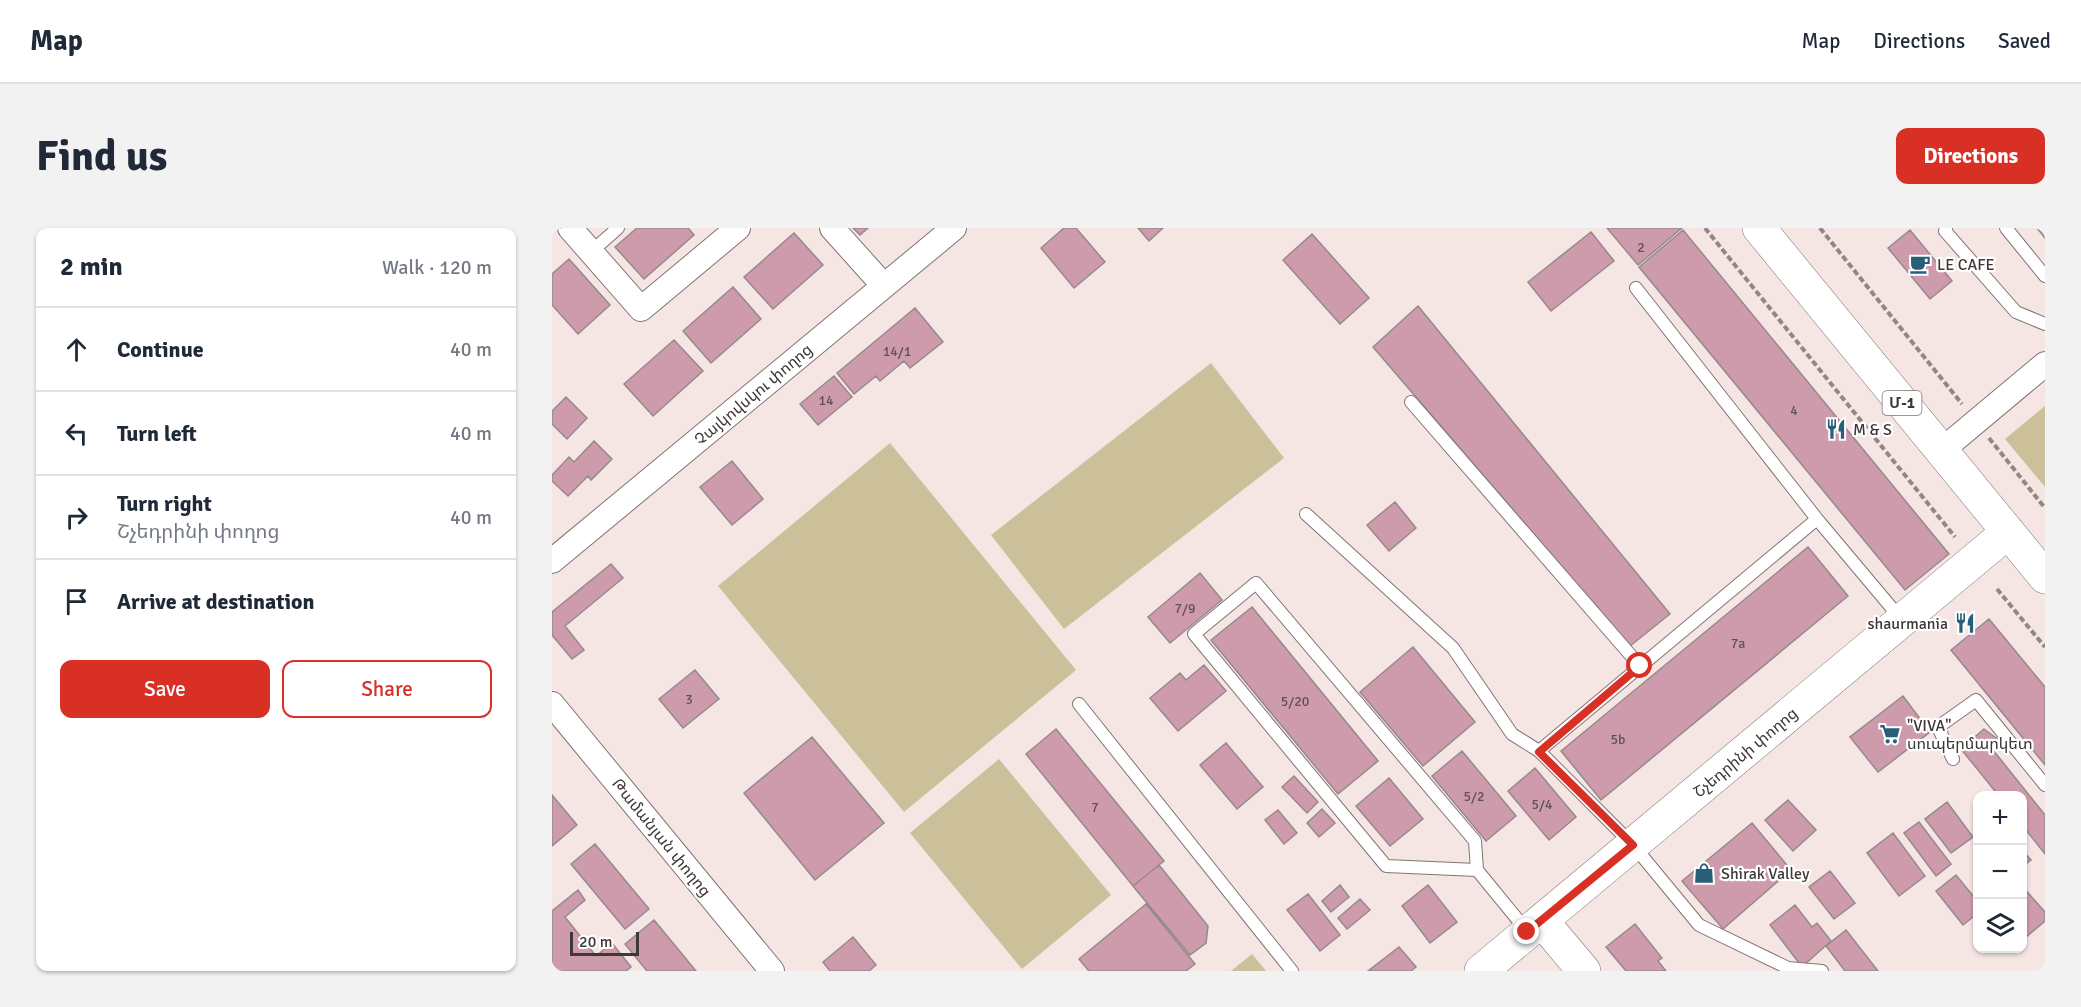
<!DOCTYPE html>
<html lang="en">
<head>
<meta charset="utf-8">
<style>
	body { margin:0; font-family:Signika,"Noto Sans Armenian",sans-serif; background:#f2f2f3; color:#1f2937 }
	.controls { position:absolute; right:18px; bottom:18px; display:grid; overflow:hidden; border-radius:12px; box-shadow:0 2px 4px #0004 }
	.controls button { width:54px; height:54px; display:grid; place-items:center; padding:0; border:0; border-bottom:2px solid #e0e1e3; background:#fff; color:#1f2937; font:30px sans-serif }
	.scale { position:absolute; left:18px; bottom:15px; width:69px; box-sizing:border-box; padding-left:6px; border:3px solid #3e3837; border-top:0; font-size:16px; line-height:21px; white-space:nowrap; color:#3e3837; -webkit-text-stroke:4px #fff; paint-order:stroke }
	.stop { position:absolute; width:18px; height:18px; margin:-14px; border:4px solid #d93025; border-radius:50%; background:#fff }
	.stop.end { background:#d93025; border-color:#fff; box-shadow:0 2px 6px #0008 }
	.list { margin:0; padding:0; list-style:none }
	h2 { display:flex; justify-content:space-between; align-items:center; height:78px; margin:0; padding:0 24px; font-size:26px }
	h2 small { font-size:20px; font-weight:400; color:#747a83 }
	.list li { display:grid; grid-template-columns:39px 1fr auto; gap:18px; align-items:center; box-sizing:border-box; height:84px; padding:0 24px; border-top:2px solid #e0e1e3 }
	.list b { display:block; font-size:22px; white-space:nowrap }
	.list p { margin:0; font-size:20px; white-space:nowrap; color:#747a83 }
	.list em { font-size:20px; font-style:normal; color:#747a83 }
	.actions { display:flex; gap:12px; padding:18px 24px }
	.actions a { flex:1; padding:14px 0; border:2px solid #d93025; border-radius:12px; text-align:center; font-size:21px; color:#d93025 }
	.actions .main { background:#d93025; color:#fff }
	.icon { flex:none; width:33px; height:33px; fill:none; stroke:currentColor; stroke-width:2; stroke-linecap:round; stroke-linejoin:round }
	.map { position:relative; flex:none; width:1493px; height:743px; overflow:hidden; border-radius:12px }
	header { display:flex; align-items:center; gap:36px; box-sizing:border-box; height:84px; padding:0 30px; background:#fff; border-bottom:2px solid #e0e1e3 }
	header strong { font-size:28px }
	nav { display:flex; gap:33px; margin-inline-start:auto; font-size:21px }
	.intro { display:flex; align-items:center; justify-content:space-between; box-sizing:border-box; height:144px; padding:0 36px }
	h1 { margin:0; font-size:42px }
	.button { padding:15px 27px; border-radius:12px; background:#d93025; color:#fff; font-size:21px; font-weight:700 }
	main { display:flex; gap:36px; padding:0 36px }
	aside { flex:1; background:#fff; border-radius:12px; box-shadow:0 2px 4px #0004 }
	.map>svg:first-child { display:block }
</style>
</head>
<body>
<header>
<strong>Map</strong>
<nav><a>Map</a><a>Directions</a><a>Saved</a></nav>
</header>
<div class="intro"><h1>Find us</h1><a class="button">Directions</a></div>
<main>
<aside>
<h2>2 min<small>Walk · 120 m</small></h2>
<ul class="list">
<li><svg class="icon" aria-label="ahead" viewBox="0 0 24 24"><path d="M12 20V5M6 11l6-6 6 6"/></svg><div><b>Continue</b></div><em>40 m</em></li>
<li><svg class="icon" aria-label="left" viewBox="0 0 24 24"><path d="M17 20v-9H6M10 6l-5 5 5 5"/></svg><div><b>Turn left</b></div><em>40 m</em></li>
<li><svg class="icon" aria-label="right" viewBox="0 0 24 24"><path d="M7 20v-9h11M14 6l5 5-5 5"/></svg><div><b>Turn right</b><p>Շչեդրինի փողոց</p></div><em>40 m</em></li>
<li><svg class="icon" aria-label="arrive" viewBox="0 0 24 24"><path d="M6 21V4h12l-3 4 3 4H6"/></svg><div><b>Arrive at destination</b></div></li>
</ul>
<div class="actions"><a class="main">Save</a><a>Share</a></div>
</aside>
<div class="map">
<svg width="1493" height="743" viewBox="0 0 1493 743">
	<rect width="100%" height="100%" fill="#f5e6e4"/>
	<path fill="#ccc09b" d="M659,135L732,230L512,401L439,307Z
		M1493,178V259L1453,211Z
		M338,215L524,442L352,584L166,358Z
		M447,531L559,667L470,741L358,605Z
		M700,726L714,743H679Z"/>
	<path fill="#ce9bac" stroke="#96898d" stroke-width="1.5" d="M85,0H136L142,7L92,51L63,19Z
		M301,0H316L308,7Z
		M512,0H524L553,34L522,60L489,20Z
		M586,0H611L597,13Z
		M1055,0H1130L1086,37Z
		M1485,0H1493V10Z
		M1131,2L1397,326L1353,362L1087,39Z
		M1358,2L1400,53L1378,71L1336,20Z
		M1039,4L1062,33L999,83L976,54Z
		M242,5L271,37L221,81L192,49Z
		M760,6L817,70L788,96L731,32Z
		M17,31L58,77L26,106L0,77V46Z
		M181,59L209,91L159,135L131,103Z
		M866,78L1118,386L1078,418L821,119Z
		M363,80L391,114L358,140L352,133L328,153L324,148L302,166L285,145Z
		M122,112L151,143L101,188L72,156Z
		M282,148L300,169L266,197L248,176Z
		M14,169L35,190L15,211L0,196V183Z
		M42,213L60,231L39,252L36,248L16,268L0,253V247L17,229L22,234Z
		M180,233L211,271L180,297L148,259Z
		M843,274L864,300L837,323L815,297Z
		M1256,319L1296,368L1049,572L1009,523Z
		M59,336L71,350L13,398L32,422L20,431L0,407V384Z
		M648,345L670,372L618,415L596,389Z
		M700,379L826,533L786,566L659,412Z
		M1437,391L1493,459V537L1399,422Z
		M861,419L923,494L871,538L808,464Z
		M652,437L674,463L626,503L598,470L628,445L634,452Z
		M143,442L167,471L131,500L107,471Z
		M1351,468L1378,504L1326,544L1298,509Z
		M504,501L612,633L581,658L474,526Z
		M1432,501L1448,513L1441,522L1493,587V626L1470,597V568H1447L1409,521Z
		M260,509L332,595L263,652L192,565Z
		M674,515L711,559L685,581L648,537Z
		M910,523L964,588L934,613L880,548Z
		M983,540L1024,589L997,612L956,563Z
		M742,548L766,574L755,585L730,559Z
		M837,550L871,591L838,618L804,578Z
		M0,567L25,597L0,618Z
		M1236,572L1264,602L1241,623L1213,592Z
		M1395,574L1421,609L1399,625L1373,591Z
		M770,581L783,595L767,609L755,595Z
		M726,582L745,605L732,616L713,592Z
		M1367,594L1399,636L1384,648L1352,605Z
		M1200,595L1239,642L1171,701L1130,653Z
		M1341,605L1373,648L1347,668L1315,625Z
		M43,616L97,681L73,701L19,636Z
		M1470,622L1479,632L1470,639Z
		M607,637L656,698L654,715L638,727L581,658Z
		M1278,643L1303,675L1282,691L1257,659Z
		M1404,647L1426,674V685L1411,697L1384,663Z
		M788,657L797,669L779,684L770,673Z
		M876,657L905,694L878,715L850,678Z
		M1470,658L1493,684V693L1473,710L1470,706Z
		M26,662L33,672L13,689L44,728L60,715L79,739L74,743H0V683Z
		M756,666L788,707L768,723L735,682Z
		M808,671L818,682L795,701L786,690Z
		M594,676L643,736L634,743H537L527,731Z
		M1243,677L1260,699L1265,695L1279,713L1250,739L1218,697Z
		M102,692L144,743H95L73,716Z
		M1083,696L1110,730L1106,733L1114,743H1074L1054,719Z
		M1294,702L1326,743H1293L1274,718Z
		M301,709L324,737L317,743H278L271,734Z
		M847,719L864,739L859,743H816Z"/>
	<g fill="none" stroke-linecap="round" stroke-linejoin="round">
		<g stroke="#817472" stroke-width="14">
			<path id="lane" d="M1394,0L1393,3L1464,84L1493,96
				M1454,0L1493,48
				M39,24L66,0
				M1084,60L1265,291
				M859,174L1088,438
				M754,286L901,420L960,506L987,523L1081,617L1147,697L1236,740L1270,743
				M527,476L740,743
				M987,523L1265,291L1349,391
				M1401,531L1386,499L1424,472L1493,557
				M925,642L834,638L642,406L704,355L923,613L925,642L975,703"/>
		</g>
		<g stroke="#817472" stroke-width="26">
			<path id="street" d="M18,0L89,81L186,0
				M280,0L332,58
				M1389,223L1493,136
				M0,333L402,0
				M0,476L220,743"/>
		</g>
		<g stroke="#817472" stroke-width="34">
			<path id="secondary" d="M990,693L1032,743
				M929,743L1456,304"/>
		</g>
		<g stroke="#817472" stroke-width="34">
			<path id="highway" d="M1207,0L1493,349"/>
		</g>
		<path stroke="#918785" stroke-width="4" stroke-dasharray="6 3" stroke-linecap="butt" d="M1153,0L1403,309
			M1268,0L1410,176
			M1437,210L1493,280
			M1445,361L1493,419"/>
		<use href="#lane" stroke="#fff" stroke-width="12"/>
		<use href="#street" stroke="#fff" stroke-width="24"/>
		<use href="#secondary" stroke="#fff" stroke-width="33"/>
		<use href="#highway" stroke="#fff" stroke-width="33"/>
	</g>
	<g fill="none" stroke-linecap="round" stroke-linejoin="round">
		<path stroke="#d93025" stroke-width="8" d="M975,704L1081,617L987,524L1088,438"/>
	</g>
	<defs>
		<g id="cafe-bare" transform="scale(1.62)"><path d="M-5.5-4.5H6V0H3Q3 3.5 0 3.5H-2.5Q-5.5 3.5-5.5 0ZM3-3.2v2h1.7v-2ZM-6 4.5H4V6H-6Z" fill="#275f79" stroke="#fff" stroke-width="2.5" paint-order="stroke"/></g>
		<g id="restaurant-bare" transform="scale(1.62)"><path d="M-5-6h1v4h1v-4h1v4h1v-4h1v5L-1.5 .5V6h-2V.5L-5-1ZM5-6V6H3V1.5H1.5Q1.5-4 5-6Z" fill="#275f79" stroke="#fff" stroke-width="2.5" paint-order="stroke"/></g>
		<g id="supermarket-bare" transform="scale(1.62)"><path d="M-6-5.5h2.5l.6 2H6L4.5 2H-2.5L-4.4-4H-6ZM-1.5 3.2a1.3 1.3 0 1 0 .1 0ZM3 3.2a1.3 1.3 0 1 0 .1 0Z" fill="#275f79" stroke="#fff" stroke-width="2.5" paint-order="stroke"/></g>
		<g id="shop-bare" transform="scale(1.62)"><path d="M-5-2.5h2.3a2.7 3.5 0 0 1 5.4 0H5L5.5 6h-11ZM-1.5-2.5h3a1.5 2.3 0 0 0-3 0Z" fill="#275f79" stroke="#fff" stroke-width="2.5" paint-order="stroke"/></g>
	</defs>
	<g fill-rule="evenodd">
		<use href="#cafe-bare" x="1368" y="36"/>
		<use href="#restaurant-bare" x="1284" y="201"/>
		<use href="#restaurant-bare" x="1413" y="395"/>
		<use href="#supermarket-bare" x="1338" y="506"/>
		<use href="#shop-bare" x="1152" y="645"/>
	</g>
	<g text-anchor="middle" stroke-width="4.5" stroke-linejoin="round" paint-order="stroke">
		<g font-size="14" fill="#625154">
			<text x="1089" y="24">2</text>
			<text x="345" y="128">14/1</text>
			<text x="274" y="177">14</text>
			<text x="1242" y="187">4</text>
			<text x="633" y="385">7/9</text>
			<text x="1186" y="420">7a</text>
			<text x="137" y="476">3</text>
			<text x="743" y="478">5/20</text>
			<text x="1066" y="516">5b</text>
			<text x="922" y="573">5/2</text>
			<text x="990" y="581">5/4</text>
			<text x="543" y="584">7</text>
		</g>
		<rect fill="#fff" stroke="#787473" stroke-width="1.5" x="1330.5" y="163" width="39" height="24" rx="4.5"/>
		<g font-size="15" font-weight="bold" fill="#3e3837">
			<text x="1350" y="180">Մ-1</text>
		</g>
		<g font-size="16" fill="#3e3837" stroke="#fff" text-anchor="start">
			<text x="1385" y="42">LE CAFE</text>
			<text x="1301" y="207">M &amp; S</text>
			<text x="1396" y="401" text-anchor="end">shaurmania</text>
			<text x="1355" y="503">"VIVA"<tspan x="1355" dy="18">սուպերմարկետ</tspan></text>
			<text x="1169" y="651">Shirak Valley</text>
		</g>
		<g font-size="16" fill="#3e3837" stroke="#fff">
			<text transform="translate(201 166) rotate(-40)" y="6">Չայկովսկու փողոց</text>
			<text transform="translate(1193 524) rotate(-40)" y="6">Շչեդրինի փողոց</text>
			<text transform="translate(110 609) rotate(51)" y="6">Թամանյան փողոց</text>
		</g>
	</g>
</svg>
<div class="controls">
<button>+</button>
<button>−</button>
<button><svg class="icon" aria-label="layers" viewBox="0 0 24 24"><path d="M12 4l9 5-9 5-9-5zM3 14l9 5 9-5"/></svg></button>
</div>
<div class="scale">20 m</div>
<div class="stop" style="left:1088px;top:438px"></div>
<div class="stop end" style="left:975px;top:704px"></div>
</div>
</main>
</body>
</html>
